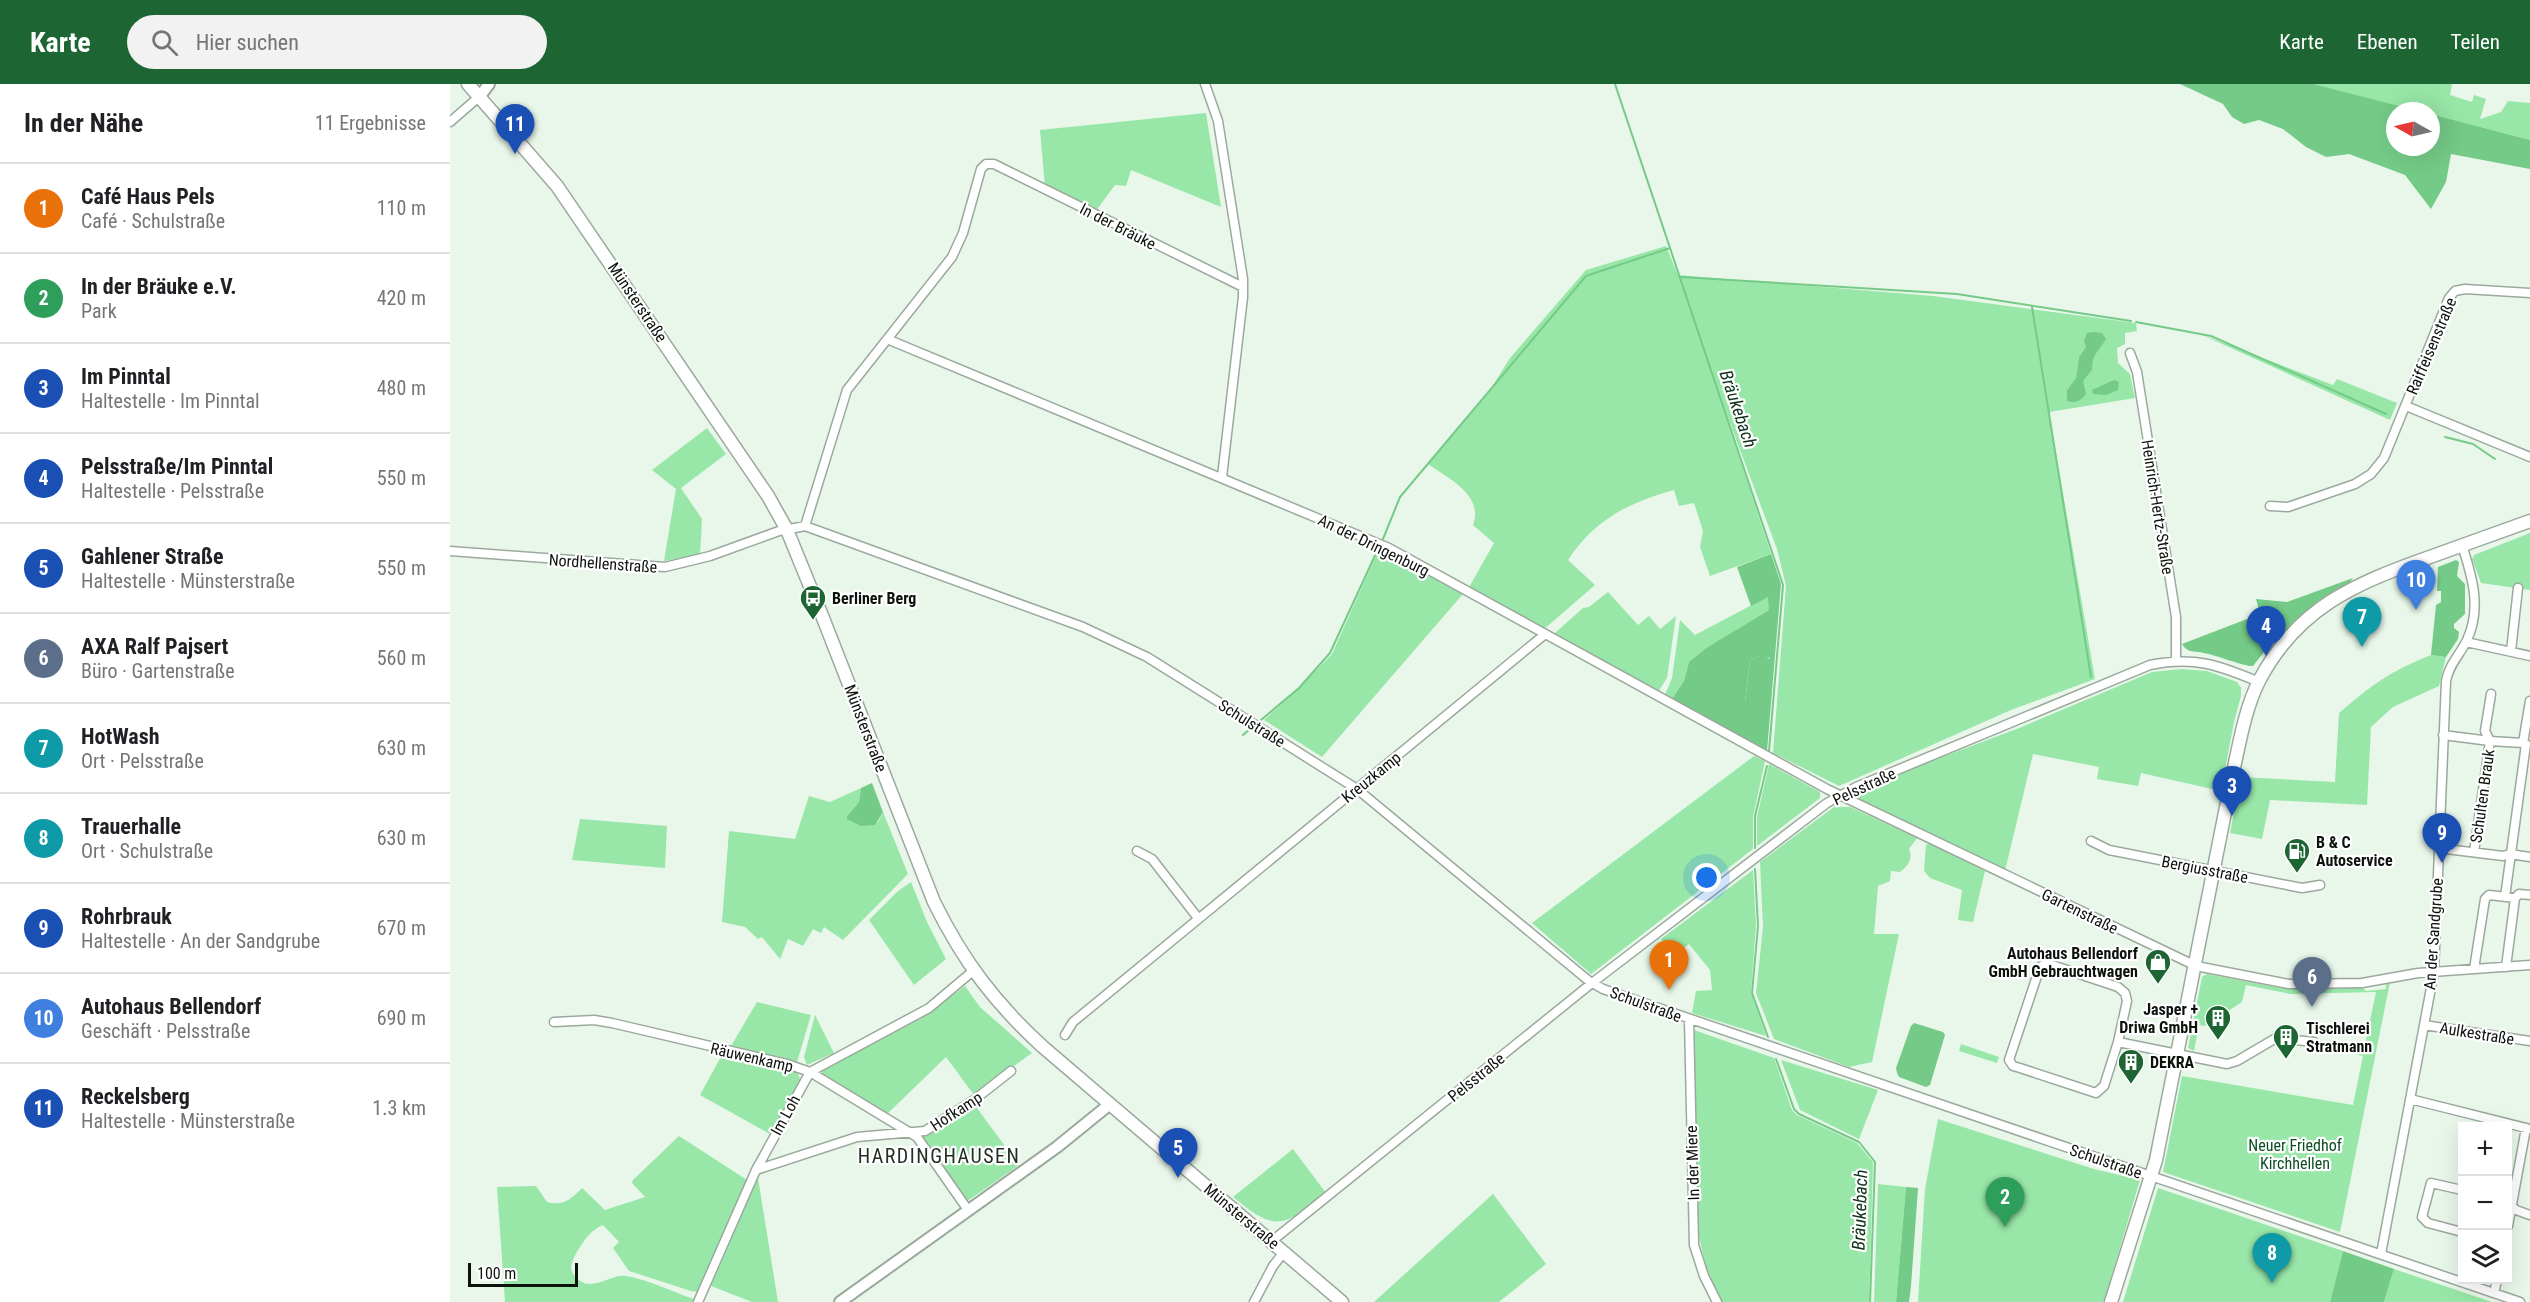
<!DOCTYPE html>
<html lang="de">
<head>
<meta charset="utf-8">
<style>
	body { margin:0; font-family:"Roboto Condensed",sans-serif; background:#f2f2f2; color:#202124 }
	.controls { position:absolute; right:18px; bottom:18px; display:grid; overflow:hidden; border-radius:0px; box-shadow:0 6px 24px #0002 }
	.controls button { width:54px; height:54px; display:grid; place-items:center; padding:0; border:0; border-bottom:2px solid #e0e0e0; background:#fff; color:#202124; font:30px sans-serif }
	.compass { position:absolute; left:1936px; top:18px; width:54px; height:54px; border-radius:50%; background:#fff; box-shadow:0 6px 24px #0002; rotate:278deg }
	.scale { position:absolute; left:18px; bottom:15px; width:110px; box-sizing:border-box; padding-left:6px; border:3px solid #0d120d; border-top:0; font-size:16px; line-height:21px; white-space:nowrap; color:#0d120d; -webkit-text-stroke:4px #fff; paint-order:stroke }
	.you { position:absolute; left:1257px; top:794px; width:21px; height:21px; margin:-15px; border:4px solid #fff; border-radius:50%; background:#1a73e8; box-shadow:0 0 0 9px #1a73e833 }
	.badge { display:grid; place-items:center; width:39px; height:39px; border-radius:50%; background:#1d6633; color:#fff; font-size:20px; font-weight:700 }
	.pin { position:absolute; translate:-50% -50px; filter:drop-shadow(0 2px 3px #0008) }
	.pin::after { content:''; position:absolute; top:32px; width:21px; height:18px; background:inherit; clip-path:polygon(0 0,100% 0,50% 100%) }
	.list { margin:0; padding:0; list-style:none }
	h2 { display:flex; justify-content:space-between; align-items:center; height:78px; margin:0; padding:0 24px; font-size:26px }
	h2 small { font-size:20px; font-weight:400; color:#757577 }
	.list li { display:grid; grid-template-columns:39px 1fr auto; gap:18px; align-items:center; box-sizing:border-box; height:90px; padding:0 24px; border-top:2px solid #e0e0e0 }
	.list b { display:block; font-size:22px; white-space:nowrap }
	.list p { margin:0; font-size:20px; white-space:nowrap; color:#757577 }
	.list em { font-size:20px; font-style:normal; color:#757577 }
	.icon { flex:none; width:33px; height:33px; fill:none; stroke:currentColor; stroke-width:2; stroke-linecap:round; stroke-linejoin:round }
	.map { position:relative; flex:none; width:2080px; height:1218px; overflow:hidden }
	header { display:flex; align-items:center; gap:36px; box-sizing:border-box; height:84px; padding:0 30px; background:#1d6633; color:#fff }
	header strong { font-size:28px }
	nav { display:flex; gap:33px; margin-inline-start:auto; font-size:21px }
	.search { width:420px; height:54px; background:#f2f2f2; display:flex; align-items:center; gap:15px; box-sizing:border-box; padding:0 21px; border-radius:33px; color:#757577; font-size:22px }
	main { display:flex }
	aside { flex:1; background:#fff }
	.map>svg:first-child { display:block }
</style>
</head>
<body>
<header>
<strong>Karte</strong>
<div class="search"><svg class="icon" aria-label="search" viewBox="0 0 24 24"><circle cx="10" cy="10" r="6"/><path d="M15 15l6 6"/></svg>Hier suchen</div>
<nav><a>Karte</a><a>Ebenen</a><a>Teilen</a></nav>
</header>
<main>
<aside>
<h2>In der Nähe<small>11 Ergebnisse</small></h2>
<ul class="list">
<li><span class="badge" style="background:#e8710a">1</span><div><b>Café Haus Pels</b><p>Café · Schulstraße</p></div><em>110 m</em></li>
<li><span class="badge" style="background:#2e9e5b">2</span><div><b>In der Bräuke e.V.</b><p>Park</p></div><em>420 m</em></li>
<li><span class="badge" style="background:#1a4fb4">3</span><div><b>Im Pinntal</b><p>Haltestelle · Im Pinntal</p></div><em>480 m</em></li>
<li><span class="badge" style="background:#1a4fb4">4</span><div><b>Pelsstraße/Im Pinntal</b><p>Haltestelle · Pelsstraße</p></div><em>550 m</em></li>
<li><span class="badge" style="background:#1a4fb4">5</span><div><b>Gahlener Straße</b><p>Haltestelle · Münsterstraße</p></div><em>550 m</em></li>
<li><span class="badge" style="background:#5c6f8a">6</span><div><b>AXA Ralf Pajsert</b><p>Büro · Gartenstraße</p></div><em>560 m</em></li>
<li><span class="badge" style="background:#0f9aa8">7</span><div><b>HotWash</b><p>Ort · Pelsstraße</p></div><em>630 m</em></li>
<li><span class="badge" style="background:#0f9aa8">8</span><div><b>Trauerhalle</b><p>Ort · Schulstraße</p></div><em>630 m</em></li>
<li><span class="badge" style="background:#1a4fb4">9</span><div><b>Rohrbrauk</b><p>Haltestelle · An der Sandgrube</p></div><em>670 m</em></li>
<li><span class="badge" style="background:#3f7fe0">10</span><div><b>Autohaus Bellendorf</b><p>Geschäft · Pelsstraße</p></div><em>690 m</em></li>
<li><span class="badge" style="background:#1a4fb4">11</span><div><b>Reckelsberg</b><p>Haltestelle · Münsterstraße</p></div><em>1.3 km</em></li>
</ul>
</aside>
<div class="map">
<svg width="2080" height="1218" viewBox="0 0 2080 1218">
	<rect width="100%" height="100%" fill="#e8f7ea"/>
	<path fill="#98e7a8" fill-rule="evenodd" d="M1864,0H2002L2000,11L2022,18L2024,11L2036,15L2030,35L2051,28L2058,17L2080,19V56L1981,30V27H1969Z
		M756,29L771,123L681,86L676,102L665,101L645,128L595,103L590,46Z
		M1216,162L1228,191L1483,212L1686,239L1687,247L1675,249V260L1667,264L1668,279L1680,290L1685,314L1599,328L1645,595L1561,626L1389,702L1323,669L1336,502L1327,465L1265,299L1321,470L1260,492L1250,463L1253,447L1244,419L1229,422L1224,406C1178,419 1145,435 1118,476L1145,501L1093,546L1018,505L1044,459L1023,441C1034,411 999,395 978,380L1040,306L1060,274L1136,186ZM1652,261C1639,272 1645,287 1632,297L1635,307L1617,306L1626,294L1629,273L1636,263Z
		M1750,250L1883,301L1887,295L1947,319L1940,336Z
		M257,344L276,370L231,404L252,435L250,471L214,477L226,405L202,386Z
		M2080,449V506L2031,499L2022,475L2024,471Z
		M929,465L1013,510L872,673L814,636L848,605L882,570Z
		M1158,508L1188,541L1199,532L1210,545L1226,532L1217,594L1208,608L1105,553V549L1133,524L1139,523Z
		M1319,512V526L1256,564L1239,578L1234,597L1222,615L1215,611L1222,594L1230,536L1245,551Z
		M1981,571L1996,573L1989,602L1943,623L1921,643L1917,721L1820,716L1812,755L1780,749L1791,693L1885,698L1889,629C1922,601 1940,587 1981,571Z
		M1731,585L1757,587L1787,598L1791,604V612L1784,638L1771,707L1691,689L1688,702L1647,695L1649,683L1583,670L1555,787L1404,713L1406,708L1466,683L1569,644L1702,588Z
		M1304,672L1315,677L1303,733V765L1141,890L1082,839Z
		M1319,680L1370,708V714L1307,762V733Z
		M411,704L409,718L397,732L428,738L433,728L458,790L393,856L374,843L371,849L363,845L353,862L338,855L330,875L312,853L308,855L295,843L272,838L279,747L345,755L359,712L380,718Z
		M1384,723H1400L1467,754L1459,765C1463,775 1458,782 1450,788L1441,787L1440,797L1428,802L1424,850H1449L1422,978L1399,983L1324,955L1306,909L1313,843L1310,778Z
		M130,735L217,742L215,784L122,776Z
		M1479,759L1535,787L1523,838L1508,836L1512,806L1480,794L1474,787L1476,761Z
		M1303,786L1306,841L1301,908L1316,952L1242,929L1246,907L1262,906L1260,886L1239,860L1224,872L1211,855Z
		M461,798L477,838L496,875L464,901L419,836L448,807Z
		M1757,890L1831,904H1913L1916,907L1936,905V899L1940,898L1890,1148L1713,1088L1732,992L1903,1021L1913,972L1874,963L1876,957L1914,965L1926,908L1840,910L1796,901L1792,918L1755,942L1749,941L1744,967L1738,964L1752,893Z
		M515,902L530,923L582,969L524,1011L496,973L435,1032L372,991V985L470,935Z
		M307,918L361,931L347,978L281,962Z
		M365,931L384,969L357,981L354,973Z
		M1244,946L1324,974L1342,1026L1347,1031L1407,1059L1423,1078L1419,1218H1271L1256,1183L1249,1153L1241,947Z
		M1511,960L1549,973L1547,979L1509,967Z
		M273,969L347,987L350,995L320,1050L250,1011Z
		M1331,976L1428,1006L1409,1055L1350,1026Z
		M524,1020L569,1081L516,1118L473,1055L474,1050L496,1039Z
		M1488,1035L1644,1085L1690,1096L1654,1218H1468L1475,1105Z
		M229,1052L297,1096L249,1208L241,1207L179,1187L163,1164L169,1158L153,1141C141,1146 135,1155 128,1166C123,1175 118,1183 124,1191C139,1212 161,1189 176,1192C196,1195 226,1209 246,1216L245,1218H55L47,1103L86,1102L97,1118C113,1122 120,1116 132,1104L155,1126L195,1113L182,1099L183,1096Z
		M843,1065L876,1109C834,1142 827,1150 783,1113Z
		M308,1094L328,1218H302L261,1202Z
		M1428,1100L1456,1103L1446,1218H1424Z
		M1708,1104L1893,1167L1880,1218H1673Z
		M1043,1110L1096,1180L1049,1218H924Z
		M1944,1185L2042,1218H1934Z"/>
	<path fill="#74ca87" fill-rule="evenodd" d="M1730,0H1864L1969,27H1945V63H1981V30L2080,56V85L2001,70L1996,98L1981,125L1955,91L1899,70L1876,73L1856,63L1833,45L1809,36L1794,40L1782,33L1773,20Z
		M1321,470L1331,500L1317,667L1222,615L1234,597L1239,578L1256,564L1319,526L1318,513L1301,522L1287,483ZM1309,572L1320,574L1295,619L1300,576Z
		M2006,476L2009,478L2007,492L2015,500V530L2004,540V544L2009,548L2008,555L1996,573L1981,571L1986,521L1991,518V507H1987L1988,483Z
		M1903,494L1900,498L1868,517L1829,554H1825L1803,582C1794,583 1762,569 1748,568C1740,567 1736,567 1732,560L1810,530L1806,515L1837,518Z
		M422,699L433,728L425,741L411,742L397,735V732L409,718L411,704Z
		M1456,1103L1468,1104L1461,1202L1459,1218H1446Z
		M1893,1167L1944,1185L1934,1218H1880Z"/>
	<path fill="#75ca87" d="M1643,248L1652,249L1656,255C1649,267 1642,270 1642,286L1633,297L1636,310C1631,317 1625,320 1617,317V306L1626,294L1629,273L1636,263L1634,257L1637,249Z
		M1664,296L1669,298L1668,306L1656,311L1643,310L1642,306Z
		M1309,572H1315L1322,577L1318,625L1313,629L1298,623L1295,619L1300,576Z
		M1464,939L1493,948L1495,951L1480,1001L1476,1003L1449,993L1447,989L1446,984L1461,942Z"/>
	<g fill="none" stroke-linecap="round" stroke-linejoin="round">
		<path stroke="#75ca87" stroke-width="2" d="M1165,0L1333,501L1319,667
			M1838,0L1954,27
			M1981,34L2080,60
			M1231,193L1507,210L1681,237
			M1582,223L1641,593
			M1686,238L1761,252L1936,330
			M1995,353L2023,360L2045,375
			M933,455L950,413L1136,192L1220,164
			M811,636L849,604L880,569L928,465
			M793,651L800,645
			M1305,764V732L1317,682
			M1305,785L1308,842L1302,909L1318,953
			M1326,975L1344,1025L1349,1030L1409,1058L1425,1078L1420,1218"/>
		<g stroke="#9ba99d" stroke-width="11">
			<path id="minor" d="M755,0L768,37L793,195V213L772,393
				M0,38L30,12
				M437,255L939,464L1377,705L1746,882L1839,900L1912,899L1968,889L2080,881
				M1680,269L1687,288L1722,508L1726,533V577
				M1956,322L2080,373
				M1820,422L1838,423L1905,400L1921,390L1934,374L1999,214L2005,207L2015,205L2080,209
				M355,442L397,306L502,173L513,149L531,85L536,80H544L793,203
				M0,467L215,483L260,472L329,447L355,442L633,543L697,573L907,705L1139,897L1153,905L2070,1218
				M2016,558L2080,572
				M2061,567L2068,504
				M2041,610L2035,647L2040,657L2073,659L2080,617
				M1993,651L2040,657L2024,768
				M1641,757L1659,766L1852,804L1870,801
				M1988,764L2053,772L2060,770L2080,773
				M687,767L702,775L748,834
				M2055,813L2076,660L2073,659
				M2065,814L2069,810L2080,811
				M2024,885L2035,815L2039,811L2065,814L2056,883
				M1239,935L1244,1161L1254,1192L1267,1218
				M104,938L144,936L162,939L337,980L360,988L467,1053L518,1126
				M1974,941L2080,957
				M615,951L623,938L1094,551
				M1668,958L1654,1002L1646,1009L1570,984L1563,982L1559,976L1590,883L1596,879L1668,903L1675,909L1677,917L1668,958L1777,980L1787,977L1826,954L1864,958
				M1960,1015L2080,1045
				M306,1086L407,1053L475,1047L524,1016L561,987
				M2012,1106L1981,1099L1972,1133L1978,1139L2012,1148
				M2060,1120L2066,1126L2080,1131
				M2058,1142L2076,1044
				M822,1157L1142,899L1377,719L1406,703L1700,581C1744,572 1769,581 1809,598
				M1931,1170L1984,888L1996,597C1999,580 2010,571 2017,556C2032,524 2022,492 2012,461
				M2044,1209L2047,1196
				M248,1218L306,1086L360,988L479,924L523,887
				M804,1218L823,1182L834,1168"/>
		</g>
		<g stroke="#9ba99d" stroke-width="14">
			<path id="tertiary" d="M30,12L39,0
				M390,1218L607,1063L660,1020"/>
		</g>
		<g stroke="#9ba99d" stroke-width="15">
			<path id="secondary" d="M18,0L107,102L318,412L337,446L373,534L484,818C513,877 545,919 593,963L892,1218
				M1661,1218L1706,1076L1783,688C1790,657 1795,625 1809,597C1847,524 1904,500 1977,474C2011,462 2046,449 2080,437"/>
		</g>
		<use href="#minor" stroke="#fff" stroke-width="8"/>
		<use href="#tertiary" stroke="#fff" stroke-width="10"/>
		<use href="#secondary" stroke="#fff" stroke-width="12"/>
	</g>
	<defs>
		<g id="bus-pin" transform="scale(1.35)"><path d="M0 17L-7.5 6A9.5 9.5 0 1 1 7.5 6Z" fill="#1d6633" stroke="#fff"/><path d="M-5-6H5V4H4V6H2V4H-2V6H-4V4H-5ZM-3.5-4V0h7V-4ZM-3.5 1.2v1.5H-2V1.2ZM2 1.2v1.5H3.5V1.2Z" fill="#fff"/></g>
		<g id="fuel-pin" transform="scale(1.35)"><path d="M0 17L-7.5 6A9.5 9.5 0 1 1 7.5 6Z" fill="#1d6633" stroke="#fff"/><path d="M-5.5-6h7V0h2V4h1.3V-2.5L3-4.5l.8-.8L6-3V5H2.5V1h-1V6h-7ZM-4.2-4.7v3.2H.2V-4.7Z" fill="#fff"/></g>
		<g id="shop-pin" transform="scale(1.35)"><path d="M0 17L-7.5 6A9.5 9.5 0 1 1 7.5 6Z" fill="#1d6633" stroke="#fff"/><path d="M-5-2.5h2.3a2.7 3.5 0 0 1 5.4 0H5L5.5 6h-11ZM-1.5-2.5h3a1.5 2.3 0 0 0-3 0Z" fill="#fff"/></g>
		<g id="building-pin" transform="scale(1.35)"><path d="M0 17L-7.5 6A9.5 9.5 0 1 1 7.5 6Z" fill="#1d6633" stroke="#fff"/><path d="M-4-6H4V6H1V3H-1V6H-4ZM-2.5-4.3h1.7v1.8h-1.7ZM.8-4.3h1.7v1.8H.8ZM-2.5-1h1.7V.8h-1.7ZM.8-1h1.7V.8H.8Z" fill="#fff"/></g>
	</defs>
	<g fill-rule="evenodd">
		<use href="#bus-pin" x="363" y="514"/>
		<use href="#fuel-pin" x="1847" y="767"/>
		<use href="#shop-pin" x="1708" y="878"/>
		<use href="#building-pin" x="1768" y="934"/>
		<use href="#building-pin" x="1836" y="953"/>
		<use href="#building-pin" x="1681" y="978"/>
	</g>
	<g text-anchor="middle" stroke-width="4.5" stroke-linejoin="round" paint-order="stroke">
		<g font-size="16" fill="#0d120d" stroke="#fff">
			<text transform="translate(668 142) rotate(27)" y="6">In der Bräuke</text>
			<text transform="translate(188 218) rotate(56)" y="6">Münsterstraße</text>
			<text transform="translate(1981 262) rotate(-67)" y="6">Raiffeisenstraße</text>
			<text transform="translate(1708 423) rotate(81)" y="6">Heinrich-Hertz-Straße</text>
			<text transform="translate(924 461) rotate(26)" y="6">An der Dringenburg</text>
			<text transform="translate(153 479) rotate(4)" y="6">Nordhellenstraße</text>
			<text transform="translate(802 639) rotate(32)" y="6">Schulstraße</text>
			<text transform="translate(416 644) rotate(69)" y="6">Münsterstraße</text>
			<text transform="translate(921 693) rotate(-39)" y="6">Kreuzkamp</text>
			<text transform="translate(1414 702) rotate(-25)" y="6">Pelsstraße</text>
			<text transform="translate(2032 712) rotate(-82)" y="6">Schulten Brauk</text>
			<text transform="translate(1755 785) rotate(11)" y="6">Bergiusstraße</text>
			<text transform="translate(1630 827) rotate(26)" y="6">Gartenstraße</text>
			<text transform="translate(1983 850) rotate(-86)" y="6">An der Sandgrube</text>
			<text transform="translate(1196 920) rotate(20)" y="6">Schulstraße</text>
			<text transform="translate(2027 949) rotate(9)" y="6">Aulkestraße</text>
			<text transform="translate(302 973) rotate(13)" y="6">Räuwenkamp</text>
			<text transform="translate(1026 993) rotate(-39)" y="6">Pelsstraße</text>
			<text transform="translate(506 1027) rotate(-33)" y="6">Hofkamp</text>
			<text transform="translate(335 1031) rotate(-61)" y="6">Im Loh</text>
			<text transform="translate(1656 1077) rotate(19)" y="6">Schulstraße</text>
			<text transform="translate(1242 1079) rotate(-92)" y="6">In der Miere</text>
			<text transform="translate(792 1132) rotate(40)" y="6">Münsterstraße</text>
		</g>
		<g font-size="16" font-weight="bold" fill="#0d120d" stroke="#fff" text-anchor="start">
			<text x="382" y="520">Berliner Berg</text>
			<text x="1866" y="764">B &amp; C<tspan x="1866" dy="18">Autoservice</tspan></text>
			<text x="1688" y="875" text-anchor="end">Autohaus Bellendorf<tspan x="1688" dy="18">GmbH Gebrauchtwagen</tspan></text>
			<text x="1748" y="931" text-anchor="end">Jasper +<tspan x="1748" dy="18">Driwa GmbH</tspan></text>
			<text x="1856" y="950">Tischlerei<tspan x="1856" dy="18">Stratmann</tspan></text>
			<text x="1700" y="984">DEKRA</text>
		</g>
		<g font-size="16" fill="#0b4c21" stroke="#fff">
			<text x="1845" y="1067">Neuer Friedhof<tspan x="1845" dy="18">Kirchhellen</tspan></text>
		</g>
		<g font-size="18" font-style="italic" fill="#0f3319" stroke="#fff">
			<text transform="translate(1288 325) rotate(71)" y="6">Bräukebach</text>
			<text transform="translate(1410 1126) rotate(-88)" y="6">Bräukebach</text>
		</g>
		<g font-size="20" letter-spacing="1.5" fill="#232f25" stroke="#fff">
			<text x="489" y="1079">HARDINGHAUSEN</text>
		</g>
	</g>
</svg>
<div class="controls">
<button>+</button>
<button>−</button>
<button><svg class="icon" aria-label="layers" viewBox="0 0 24 24"><path d="M12 4l9 5-9 5-9-5zM3 14l9 5 9-5"/></svg></button>
</div>
<svg class="compass" viewBox="-18 -18 36 36"><path d="M0-13l5 13h-10z" fill="#e53935"/><path d="M0 13l5-13h-10z" fill="#757577"/></svg>
<div class="scale">100 m</div>
<div class="you"></div>
<div class="pin badge" style="left:1219px;top:906px;background:#e8710a">1</div>
<div class="pin badge" style="left:1555px;top:1143px;background:#2e9e5b">2</div>
<div class="pin badge" style="left:1782px;top:732px;background:#1a4fb4">3</div>
<div class="pin badge" style="left:1816px;top:572px;background:#1a4fb4">4</div>
<div class="pin badge" style="left:728px;top:1094px;background:#1a4fb4">5</div>
<div class="pin badge" style="left:1862px;top:923px;background:#5c6f8a">6</div>
<div class="pin badge" style="left:1912px;top:563px;background:#0f9aa8">7</div>
<div class="pin badge" style="left:1822px;top:1199px;background:#0f9aa8">8</div>
<div class="pin badge" style="left:1992px;top:779px;background:#1a4fb4">9</div>
<div class="pin badge" style="left:1966px;top:526px;background:#3f7fe0">10</div>
<div class="pin badge" style="left:65px;top:70px;background:#1a4fb4">11</div>
</div>
</main>
</body>
</html>
